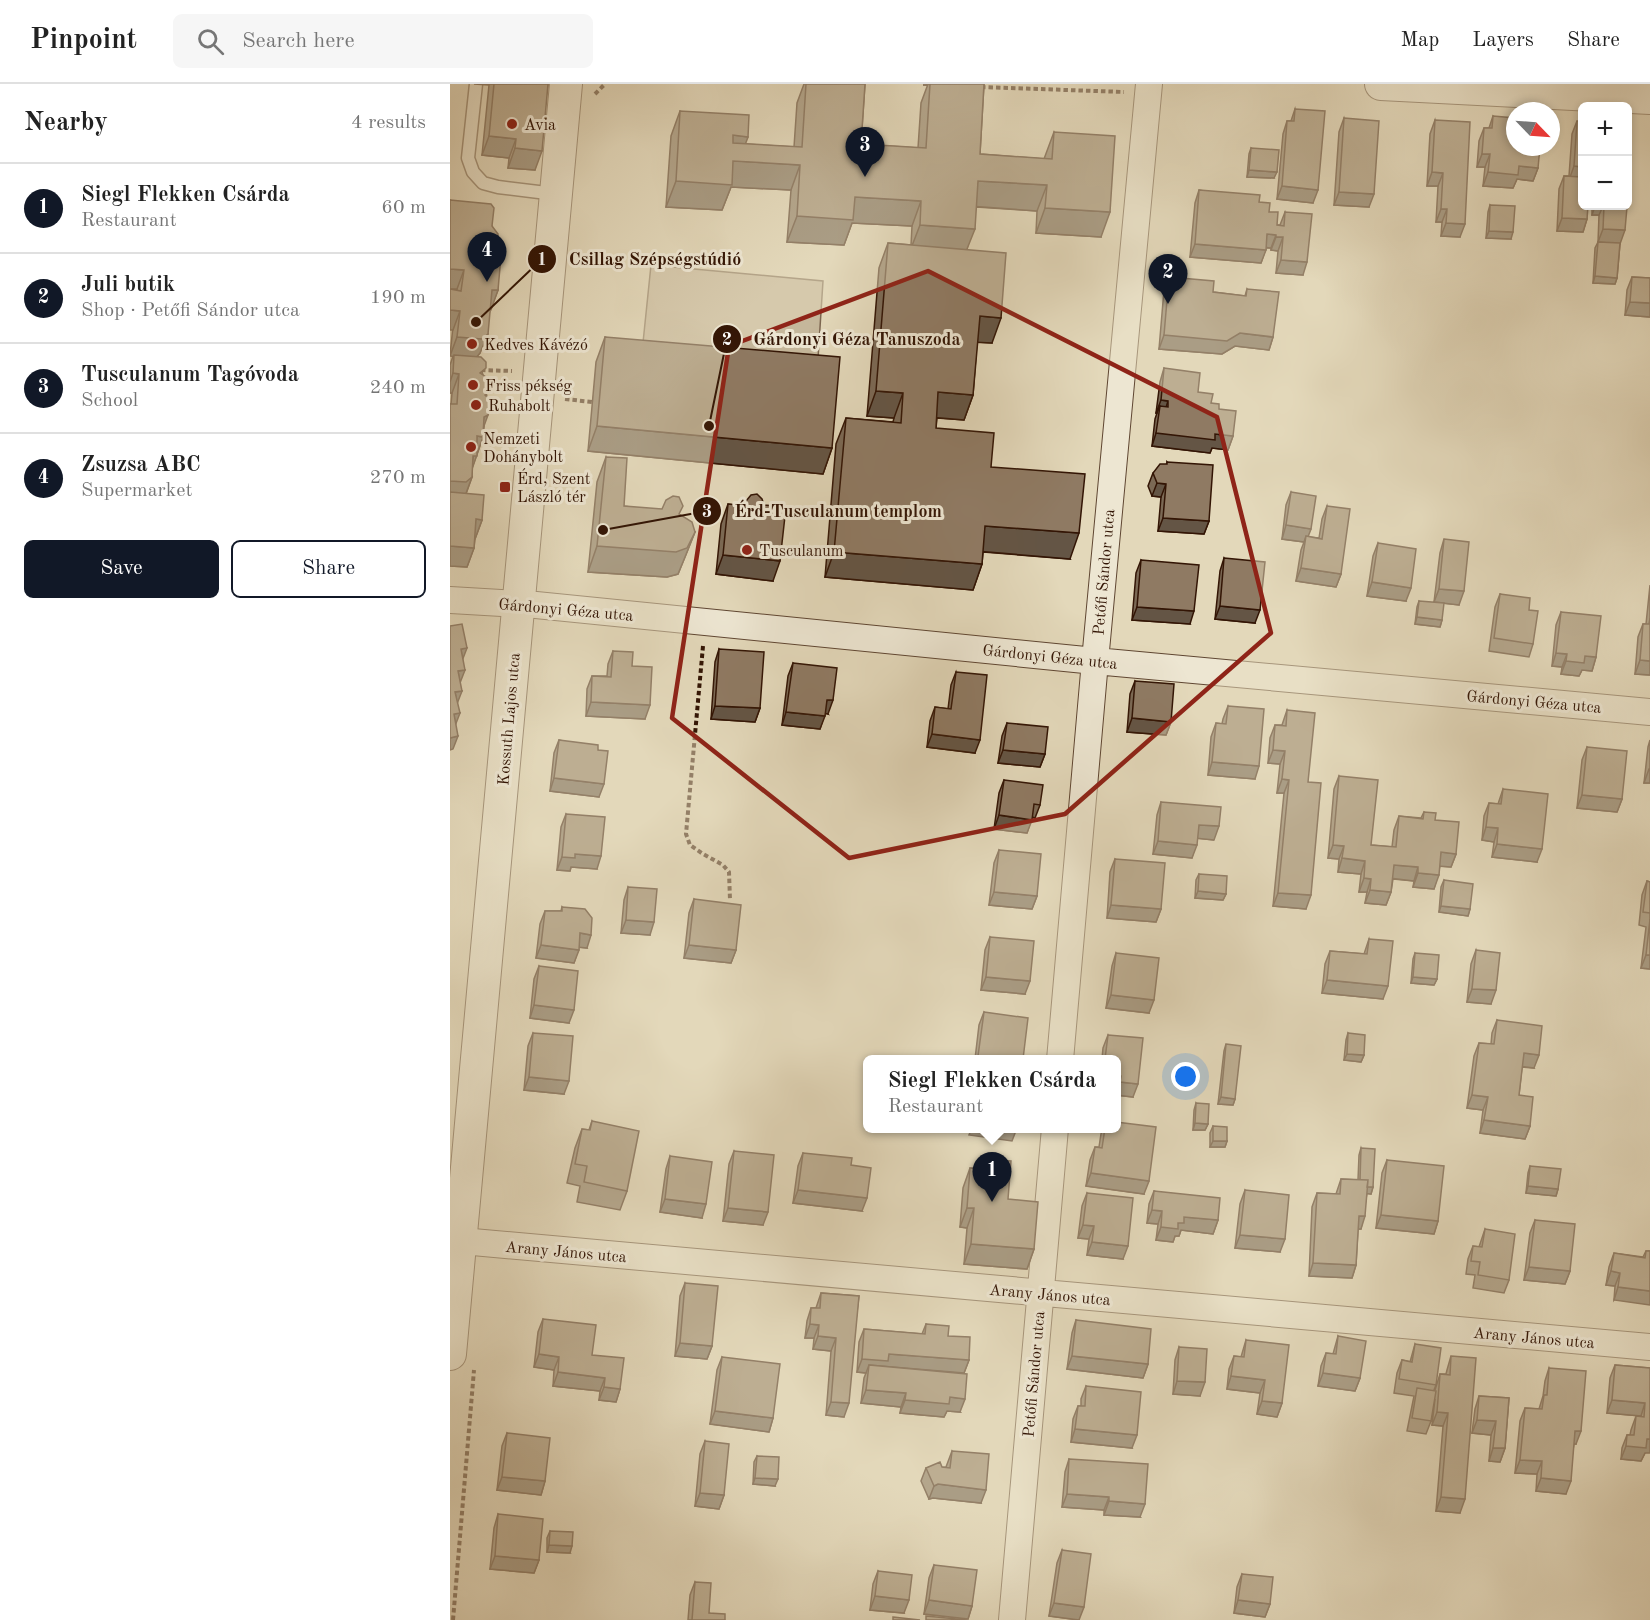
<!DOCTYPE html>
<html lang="en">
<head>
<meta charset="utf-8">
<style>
	body { margin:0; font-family:"Old Standard TT",serif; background:#f6f6f6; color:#222 }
	.controls { position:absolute; right:18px; top:18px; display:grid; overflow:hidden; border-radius:9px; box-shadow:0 3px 9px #0003 }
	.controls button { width:54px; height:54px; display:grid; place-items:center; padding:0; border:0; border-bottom:2px solid #e0e0e0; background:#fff; color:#222; font:30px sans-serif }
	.compass { position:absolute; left:1056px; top:18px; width:54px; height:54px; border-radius:50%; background:#fff; box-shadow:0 3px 9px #0003; rotate:115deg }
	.you { position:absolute; left:736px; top:993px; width:21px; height:21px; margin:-15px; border:4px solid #fff; border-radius:50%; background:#1a73e8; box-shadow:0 0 0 9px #1a73e833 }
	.badge { display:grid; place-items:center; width:39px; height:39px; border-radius:50%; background:#111827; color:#fff; font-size:20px; font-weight:700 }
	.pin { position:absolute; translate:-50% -50px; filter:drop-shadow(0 2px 3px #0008) }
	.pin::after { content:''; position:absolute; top:32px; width:21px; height:18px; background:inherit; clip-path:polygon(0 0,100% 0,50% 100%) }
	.popup { position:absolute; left:413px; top:971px; width:258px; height:78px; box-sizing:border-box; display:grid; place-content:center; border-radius:9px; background:#fff; filter:drop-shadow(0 2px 4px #0005); font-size:20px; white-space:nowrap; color:#767676 }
	.popup b { font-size:22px; color:#222 }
	.popup::after { content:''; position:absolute; left:50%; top:100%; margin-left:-12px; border:12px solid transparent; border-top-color:#fff }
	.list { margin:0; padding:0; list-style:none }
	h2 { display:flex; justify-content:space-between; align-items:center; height:78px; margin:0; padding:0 24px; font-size:26px }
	h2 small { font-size:20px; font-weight:400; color:#767676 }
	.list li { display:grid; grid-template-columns:39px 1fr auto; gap:18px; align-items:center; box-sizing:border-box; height:90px; padding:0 24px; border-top:2px solid #e0e0e0 }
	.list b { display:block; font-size:22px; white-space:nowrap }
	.list p { margin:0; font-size:20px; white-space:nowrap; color:#767676 }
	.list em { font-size:20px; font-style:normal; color:#767676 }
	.actions { display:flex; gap:12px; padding:18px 24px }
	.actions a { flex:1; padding:14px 0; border:2px solid #111827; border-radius:9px; text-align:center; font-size:21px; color:#111827 }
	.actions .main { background:#111827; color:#fff }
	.icon { flex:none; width:33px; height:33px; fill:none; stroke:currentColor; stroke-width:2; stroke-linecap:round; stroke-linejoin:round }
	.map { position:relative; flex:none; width:1200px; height:1536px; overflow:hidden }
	header { display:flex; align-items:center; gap:36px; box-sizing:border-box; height:84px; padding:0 30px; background:#fff; border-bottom:2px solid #e0e0e0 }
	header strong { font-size:28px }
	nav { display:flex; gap:33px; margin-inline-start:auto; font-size:21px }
	.search { width:420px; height:54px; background:#f6f6f6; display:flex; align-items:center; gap:15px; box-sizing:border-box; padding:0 21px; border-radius:9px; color:#767676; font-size:22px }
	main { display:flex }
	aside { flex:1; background:#fff }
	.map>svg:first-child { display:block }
</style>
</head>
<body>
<header>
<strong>Pinpoint</strong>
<div class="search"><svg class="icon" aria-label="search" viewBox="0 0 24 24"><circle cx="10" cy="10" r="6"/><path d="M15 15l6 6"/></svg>Search here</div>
<nav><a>Map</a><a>Layers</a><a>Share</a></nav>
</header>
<main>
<aside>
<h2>Nearby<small>4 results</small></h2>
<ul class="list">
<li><span class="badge">1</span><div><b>Siegl Flekken Csárda</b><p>Restaurant</p></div><em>60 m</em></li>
<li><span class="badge">2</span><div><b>Juli butik</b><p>Shop · Petőfi Sándor utca</p></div><em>190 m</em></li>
<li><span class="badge">3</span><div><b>Tusculanum Tagóvoda</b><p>School</p></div><em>240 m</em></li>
<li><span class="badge">4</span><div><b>Zsuzsa ABC</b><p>Supermarket</p></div><em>270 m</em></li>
</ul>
<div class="actions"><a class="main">Save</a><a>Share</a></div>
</aside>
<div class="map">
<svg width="1200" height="1536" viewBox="0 0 1200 1536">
	<rect width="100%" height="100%" fill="#e3d8ba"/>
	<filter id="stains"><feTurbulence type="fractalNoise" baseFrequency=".00333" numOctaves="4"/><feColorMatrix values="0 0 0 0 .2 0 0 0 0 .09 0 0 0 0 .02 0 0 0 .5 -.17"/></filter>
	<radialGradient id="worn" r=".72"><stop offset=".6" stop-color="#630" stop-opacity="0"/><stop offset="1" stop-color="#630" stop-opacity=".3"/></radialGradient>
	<path fill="#c5b79b" stroke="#7c6650" stroke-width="1.5" d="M201,181L373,197L367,290L191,278Z"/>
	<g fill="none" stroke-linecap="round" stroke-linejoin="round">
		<g stroke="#5f4632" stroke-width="15">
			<path id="service" d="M26,0L18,74L23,88L33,99L48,103L105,110"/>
		</g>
		<g stroke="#5f4632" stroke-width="28">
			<path id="minor" d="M0,516L86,521L645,577L1200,628
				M610,976L645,577L699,0
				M0,1156L1200,1263
				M562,1536L605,1044"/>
		</g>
		<g stroke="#5f4632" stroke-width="34">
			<path id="tertiary" d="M931,0L1200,14
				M0,1270L116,0"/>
		</g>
		<path stroke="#331505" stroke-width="4" stroke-dasharray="4.5 3" stroke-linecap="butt" d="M473,0H482
			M531,3L674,8
			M145,10L155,0
			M31,286L62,287
			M115,315L142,318
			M253,562L236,750L240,761L253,770L273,781L279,788L280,816
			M3,1536L24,1286"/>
		<use href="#service" stroke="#ede6d2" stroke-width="12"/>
		<use href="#minor" stroke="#ede6d2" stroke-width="26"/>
		<use href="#tertiary" stroke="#ede6d2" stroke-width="32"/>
	</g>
	<path fill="#7b6955" stroke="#331505" stroke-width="1.5" d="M24,0H98L85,86L58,84L59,74L32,71L39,1Z
		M354,0H415L411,60L468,64L471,19L478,0H534L530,70L594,75L604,48L651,153L586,149L587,127L526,123L517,165L542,259L527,258L523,311L514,336L487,334L486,344L541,383L620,475L533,468L532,480L523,506L375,493L386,360L396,334L443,338L444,334L417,332L429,184L438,159L461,161L462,142L402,139L394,161L337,158L341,106L281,103L272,126L216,123L221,52L230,27L295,60L344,63L347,19Z
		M845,25L863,119L827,115L833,50L837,37H841Z
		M1043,32L1088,84L1083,97L1067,95L1063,104L1033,102L1035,83H1027L1029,57L1034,44H1039Z
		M894,34L919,123L884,121L889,48Z
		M985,36L1010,153L991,152L992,138H986L988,102H977L980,50Z
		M1127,37L1137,135L1133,148L1107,147L1109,105L1114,92H1119L1122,50Z
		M801,64L824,94L797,93L799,70Z
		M749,106L809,118L819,128L827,141H830L835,128L853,191L826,189L828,167L821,166V164H816L811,179L740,173L745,119Z
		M0,116L42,142L46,167L48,206L40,226L30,269L27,272L33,291L37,313L33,353L22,384V393L16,410L32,436L25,455L24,464L17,483L0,482V320H1L2,309H0V281L3,272L0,271L7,205H0Z
		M1040,121L1061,155L1036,154L1038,128Z
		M1142,122H1170V160L1167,194L1165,200L1143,199L1145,164L1148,158L1149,131H1142Z
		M719,193L763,208L795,212L797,205L823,253L819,266L785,262L772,270L709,265L714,206Z
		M1182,193L1200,194V233L1175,231L1177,206Z
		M155,253L382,364L373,390L138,367L146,278Z
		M714,284L748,308L769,325L783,352L778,366L762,364L760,369L702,362L705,335L707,329H706L710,298Z
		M156,373L174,422L230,431L245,448L235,473L228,490L217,493L138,488L147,398Z
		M717,378L759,437L754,450L708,447L711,413L702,412L698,402L703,389L717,380Z
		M841,408L858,453L869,454L872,435L877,422L891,490L886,503L846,497L851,466L854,458L832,455L836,421Z
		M296,417L323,497L266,490L271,440L278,420L294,422Z
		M994,455L1009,521L984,518L990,469Z
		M928,459L956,517L917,512L923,472Z
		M774,474L805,539L765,535L770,487Z
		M691,476L740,540L682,536L686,489Z
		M1200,501V591L1185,590L1188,553L1193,540H1196Z
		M1050,510L1079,526L1083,560L1079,573L1039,567L1045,523Z
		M969,517L992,536L990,543L965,540L967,523Z
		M1111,528L1146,573L1142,587L1132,586L1129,592L1111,590L1112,583L1102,582L1106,541Z
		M269,565L310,624L305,638L261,635L265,578Z
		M163,567L182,582L195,635L136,632L137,605L142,592H157L158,580Z
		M343,579L378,630L375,629L370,645L332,641L338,592Z
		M506,588L525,669L477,663L480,637L485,623L498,625L501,601Z
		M685,597L721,638L716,651L677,648L680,610Z
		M778,622L805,695L758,691L761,653L766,639L772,640L773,635Z
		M837,626L858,698L856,825L823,822L834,709H827L830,680L818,679L820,654L825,641H832Z
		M557,639L595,670L590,683L548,679L552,652Z
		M109,656L148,666L149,713L100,707L104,669Z
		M1200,656V699H1194L1198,663Z
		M1137,663L1172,715L1167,728L1127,724L1132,676Z
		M889,692L921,761L942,763L944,746L949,732L971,734L974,728L985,736L1006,770L1001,783L990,782L984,805L963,803L964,797L943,795L941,808L936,821L915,819L917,808H909L911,790L888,788L889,775L878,774L884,705Z
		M554,696L590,721L585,734L582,733L577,749L544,745L549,709Z
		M1053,705L1087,778L1042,773L1044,758L1032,756L1034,732L1039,719L1048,720Z
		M711,718L764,756L747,754L742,774L703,770L707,731Z
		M116,730L147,785L121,783L120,787L107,786L111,743Z
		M549,766L587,812L582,825L539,821L544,779Z
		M665,775L711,825L706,838L657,834L660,788Z
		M749,790L776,810L773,816L745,814L746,796Z
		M994,796L1020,825L1018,832L989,828L991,803Z
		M1197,797L1200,798V885L1191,884L1196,843L1189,841L1192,811Z
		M178,803L200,851L171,849L174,816Z
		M244,815L286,866L281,879L234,874L239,829Z
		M112,823L137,864L129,863L124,879L86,874L90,840L95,827H111Z
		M540,853L575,910L531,906L535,866Z
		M919,855L933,915L872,909L875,880L880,867L914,870Z
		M1026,866L1041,920L1017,918L1021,880Z
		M666,869L699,929L656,924L662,882Z
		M965,869L987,895L984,901L961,899L963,875Z
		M89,882L119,939L80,934L84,895Z
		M534,928L573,975H525L529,941Z
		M1047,936L1084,984L1072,983L1069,1011L1080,1042L1075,1055L1030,1049L1033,1026L1017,1024L1024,972L1029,959L1041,960L1042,949Z
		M83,949L114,1010L74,1006L78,962Z
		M898,949L914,971L911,978L894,976L896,956Z
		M658,951L683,1013L666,1011V975H652L653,964Z
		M776,960L785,1015L783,1021L768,1020L774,967Z
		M746,1019L758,1040L755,1046H743L744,1026Z
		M142,1037L177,1107L170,1126L127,1118L130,1102L117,1099L125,1064L132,1045L139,1046Z
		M763,1042L777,1057L775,1063H760V1049Z
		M653,1044H666L694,1110L636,1102L640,1076L645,1063H649L651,1050Z
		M911,1064L923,1103L921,1110L917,1109L911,1145H908L906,1181L902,1194L859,1192L862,1123L867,1109L886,1110L891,1095L908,1096L909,1071Z
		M284,1067L313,1141L273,1137L279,1080Z
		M353,1069L412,1127L343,1119L348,1082Z
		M220,1072L252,1134L210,1128L216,1085Z
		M533,1075L558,1115L584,1165L577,1185L514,1180L517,1144L510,1143L513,1104L520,1084L529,1085Z
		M937,1076L988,1137L984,1150L926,1144L932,1089Z
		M1080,1082L1108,1105L1106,1112L1076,1109L1078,1089Z
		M795,1106L830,1168L785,1164L790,1120Z
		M704,1107L768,1136L763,1150L731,1146L729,1152H725L723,1158L706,1156L708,1140L697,1139L699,1120Z
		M637,1109L673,1175L637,1171L639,1155L628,1154L632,1122Z
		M1085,1136L1120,1187L1115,1200L1074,1196L1080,1149Z
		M1035,1145L1059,1196L1054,1209L1023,1204L1025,1191L1016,1190L1018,1175L1023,1162L1029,1163Z
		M1196,1167H1200L1164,1216L1165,1202L1156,1201L1159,1183L1164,1169L1193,1173Z
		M235,1199L262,1262L257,1275L225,1272L230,1212Z
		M371,1209L409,1212L394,1333L376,1331L381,1267L363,1265L364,1254H355L357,1237L361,1224H366Z
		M93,1235L170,1305L166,1318L149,1316L150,1307L103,1302L104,1286L84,1283L88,1248Z
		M626,1236L698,1280L693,1294L617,1285L622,1249Z
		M476,1240L498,1252L519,1276L514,1289L457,1285L510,1328L497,1327L494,1333L450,1329L451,1323L411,1319L414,1294L416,1289L407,1288L409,1258L414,1245L472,1250Z
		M888,1252L910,1294L905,1307L868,1302L871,1282L876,1269L883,1270Z
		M796,1256L832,1319L827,1333L807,1330L810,1309L777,1305L779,1285L784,1272L791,1273Z
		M965,1260L986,1301L984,1306H985L990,1290H996L997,1286L1001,1272L1010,1429L986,1427L993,1342L982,1341L985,1315L981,1337L976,1350L957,1347L964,1312L944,1309L947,1289L952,1276L960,1278Z
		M729,1263L750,1312L723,1310L725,1276Z
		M272,1273L323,1334L319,1348L260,1340L267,1286Z
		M1165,1281L1200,1284L1195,1369L1191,1377L1171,1375L1172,1364L1177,1351H1180L1181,1346L1186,1332L1191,1333V1332L1157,1329L1160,1294Z
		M1099,1284L1126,1360H1124L1116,1410L1086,1407L1087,1390L1065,1389L1070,1337L1075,1324L1089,1325L1093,1312L1095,1297Z
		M636,1302L682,1364L621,1358L623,1335L628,1322H631V1315Z
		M1029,1312L1059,1314L1055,1364L1050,1378L1039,1377L1041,1351L1022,1349L1025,1325Z
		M57,1349L95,1397L91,1411L47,1406L52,1362Z
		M255,1357L274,1411L269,1425L245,1422L250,1370Z
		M502,1367L531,1419L483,1414L479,1415L471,1397L476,1384L496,1383Z
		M307,1372L325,1402L303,1400L304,1378Z
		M619,1375L690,1433L654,1431V1426L612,1423L615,1388Z
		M48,1430L89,1476L84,1489L40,1485L44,1444Z
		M100,1447L120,1469L97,1468V1454Z
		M612,1466L629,1536L599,1532L607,1479Z
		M484,1481L522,1522L518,1535L474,1530L479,1494Z
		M428,1487L454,1529L420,1526L423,1500Z
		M792,1490L820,1520L815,1533L784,1529L787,1503Z
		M245,1498L259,1529L275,1536H238L240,1511Z"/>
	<path fill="#645545" stroke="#331505" stroke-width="1.5" d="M283,51L298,53L289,77L350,81L341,106L281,103L272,126L216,123L226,97Z
		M39,52L66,55L59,74L32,71Z
		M65,64L92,67L85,86L58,84Z
		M1032,70H1040L1035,83H1027Z
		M1069,82L1088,84L1083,97L1067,95L1063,104L1033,102L1038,88Z
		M1124,82L1132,83V96H1119Z
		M799,86L827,88L824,94L797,93Z
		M982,88L993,89L988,102H977Z
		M528,97L597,101L587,127L519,122Z
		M832,102L868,106L863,119L827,115Z
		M889,108L924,110L919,123L884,121Z
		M405,113L471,117L462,142L402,139L394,161L337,158L347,132Z
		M1145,122H1153L1149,131H1142Z
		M595,124L660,128L651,153L586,149Z
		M991,125H997L992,138H986Z
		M1112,134L1137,135L1133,148L1107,147Z
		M996,139L1015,140L1010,153L991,152Z
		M470,141L525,145L515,170L460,167Z
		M1153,145L1175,146L1170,160L1148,158Z
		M1039,147L1063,148L1061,155L1036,154Z
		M817,150L826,151L821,164L812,163Z
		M826,153H833L828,167L821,166Z
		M745,160L816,166L811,179L740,173Z
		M831,176L857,178L853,191L826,189Z
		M0,185L14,186L7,205H0Z
		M1145,192L1167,194L1165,200L1143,199Z
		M42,206H48L41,226L35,225Z
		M1180,218L1200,219V233L1175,231Z
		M0,226L10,227L3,246H0Z
		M530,232L551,234L542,259L520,258Z
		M790,249L823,253L819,266L785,262L772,270L709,265L714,251Z
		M38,250L30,269L25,275L0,272L7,253Z
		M3,289L9,290L2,309H0V298Z
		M426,307L453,309L444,334L417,332Z
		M488,308L523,311L514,336L479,333Z
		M711,316L718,317L714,330L710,322L707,329H706Z
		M38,331L31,350L34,333Z
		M147,342L382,364L373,390L138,367Z
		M706,349L765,350L783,352L778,366L762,364L760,369L702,362Z
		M27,352L33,353L20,391Z
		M22,393L15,412L0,417V397Z
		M707,399L716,400L711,413L702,412Z
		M713,434L759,437L754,450L708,447Z
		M26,435L32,436L25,455H19Z
		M836,441L861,445L856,458V452L854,458L832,455Z
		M535,442L629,449L620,475L526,467Z
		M245,448L235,473L228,490L217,493L138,488L147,462Z
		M0,462L24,464L17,483L0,482Z
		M384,468L532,480L523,506L375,493Z
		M273,471L330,477L323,497L266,490Z
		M851,484L891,490L886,503L846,497Z
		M922,498L961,504L956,517L917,512Z
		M989,505L1014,507L1009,521L984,518Z
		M770,522L810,526L805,539L765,535Z
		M687,523L744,527L740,540L682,536Z
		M967,533L992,536L990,543L965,540Z
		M17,564L12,577L11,565Z
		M1106,569L1117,570L1112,583L1102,582Z
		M1135,572L1146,573L1142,587L1132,586L1129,592L1111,590L1116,577Z
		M1190,576L1200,577V591L1185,590Z
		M15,586L10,599L8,587Z
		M12,607L7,620L5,608Z
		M377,616H383L378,630L372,629Z
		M141,618L200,621L195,635L136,632Z
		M265,622L310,624L305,638L261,635Z
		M336,628L375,632L370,645L332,641Z
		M10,629L5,642L4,630Z
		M682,634L721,638L716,651L677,648Z
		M482,650L530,656L525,669L477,663Z
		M8,652L3,665L0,666V654Z
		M553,666L595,670L590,683L548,679Z
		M823,666L835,667L830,680L818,679Z
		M762,678L809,682L805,695L758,691Z
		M1199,685H1200V699H1194Z
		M104,694L154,700L149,713L100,707Z
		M832,695L839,696L834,709H827Z
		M1132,711L1172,715L1167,728L1127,724Z
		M549,731L582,736L577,749L544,745Z
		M749,741L769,742L764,756L744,754Z
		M1036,743L1048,744L1044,758L1032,756Z
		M708,757L747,761L742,774L703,770Z
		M1047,760L1092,765L1087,778L1042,773Z
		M883,761L894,762L889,775L878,774Z
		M991,768L1006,770L1001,783L987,782Z
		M125,770L151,772L147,785L121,783L120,787L107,786L112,773Z
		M892,774L915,777L911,790L888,788Z
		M944,781L968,783L964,797L939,794Z
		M968,789L989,791L984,805L963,803Z
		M914,794L921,795L917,808H909Z
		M920,806L941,808L936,821L915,819Z
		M748,807L776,810L773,816L745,814Z
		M544,808L587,812L582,825L539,821Z
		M828,809L861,811L856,825L823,822Z
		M661,821L711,825L706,838L657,834Z
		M991,822L1020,825L1018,832L989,828Z
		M176,836L204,838L200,851L171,849Z
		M130,849L141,851L137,864L126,863Z
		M91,861L129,866L124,879L86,874Z
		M239,861L286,866L281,879L234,874Z
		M1196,871H1200V885L1191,884Z
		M536,893L580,897L575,910L531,906Z
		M963,893L987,895L984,901L961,899Z
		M877,896L938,902L933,915L872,909Z
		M1022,905L1046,906L1041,920L1017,918Z
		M661,911L704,916L699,929L656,924Z
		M84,921L124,926L119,939L80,934Z
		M1074,969L1089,971L1084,984L1069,982Z
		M897,970L914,971L911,978L894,976Z
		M528,972L558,975H527Z
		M666,991L671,992L666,1003Z
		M79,993L119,997L114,1010L74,1006Z
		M670,998L688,1000L683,1013L666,1011V1007Z
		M1022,1011L1038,1013L1033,1026L1017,1024Z
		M771,1013L785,1015L783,1021L768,1020Z
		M1034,1036L1080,1042L1075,1055L1030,1049Z
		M745,1039L758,1040L755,1046H743Z
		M522,1044H567L562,1057L519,1051Z
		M763,1057H777L775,1063H760Z
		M641,1089L699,1097L694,1110L636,1102Z
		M910,1102L923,1103L921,1110L907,1109Z
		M1078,1102L1108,1105L1106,1112L1076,1109Z
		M348,1106L417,1114L412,1127L343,1119Z
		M215,1115L256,1120L252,1134L210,1128Z
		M278,1124L318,1128L313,1141L273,1137Z
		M517,1124H524L517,1144L510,1143Z
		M702,1126L712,1127L708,1140L697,1139Z
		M931,1131L988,1137L984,1150L926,1144Z
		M909,1132H915L911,1145H904Z
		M734,1133L768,1136L763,1150L731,1146L729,1152H725L723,1158L706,1156L711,1143L728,1139Z
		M633,1141L644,1142L639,1155L628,1154Z
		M790,1151L835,1155L830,1168L785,1164Z
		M642,1158L678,1162L673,1175L637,1171Z
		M521,1160L584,1165L577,1185L514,1180Z
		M863,1179L906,1181L902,1194L859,1192Z
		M1079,1183L1120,1187L1115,1200L1074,1196Z
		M1161,1187L1170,1189L1165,1202L1156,1201Z
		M1168,1203L1200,1207V1221L1164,1216Z
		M360,1240L369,1241L364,1254H355Z
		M368,1252L386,1254L381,1267L363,1265Z
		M230,1259L262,1262L257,1275L225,1272Z
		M89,1270L109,1273L104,1286L84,1283Z
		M439,1270L519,1276L514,1289L419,1281L416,1289L407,1288L412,1275Z
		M622,1272L698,1280L693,1294L617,1285Z
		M108,1288L155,1294L150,1307L103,1302Z
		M873,1289L910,1294L905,1307L868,1302Z
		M781,1292L815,1296L810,1309L777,1305Z
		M727,1297L755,1298L750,1312L723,1310Z
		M154,1303L170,1305L166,1318L149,1316Z
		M416,1306L456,1309L451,1323L411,1319Z
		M500,1313L515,1315L510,1328L497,1327L494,1333L450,1329L455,1316Z
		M1162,1316L1195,1319L1191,1332L1157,1329Z
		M812,1317L832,1319L827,1333L807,1330Z
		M381,1318L399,1319L394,1333L376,1331Z
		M265,1327L323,1334L319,1348L260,1340Z
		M987,1328L998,1329L993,1342L982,1341Z
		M1027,1336L1046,1337L1041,1351L1022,1349Z
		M625,1345L687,1351L682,1364L621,1358Z
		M1125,1347H1131L1126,1360H1120Z
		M1197,1355H1200V1369H1195L1191,1377L1171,1375L1176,1362Z
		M1043,1364H1055L1050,1378L1039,1377Z
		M1070,1376L1092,1377L1087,1390L1065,1389Z
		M52,1393L95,1397L91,1411L47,1406Z
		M305,1394L328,1395L325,1402L303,1400Z
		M1091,1394L1121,1397L1116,1410L1086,1407Z
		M488,1400L536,1406L531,1419L483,1414L479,1415L484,1402Z
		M250,1409L274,1411L269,1425L245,1422Z
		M617,1410L659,1413L654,1426L612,1423Z
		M991,1413L1015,1415L1010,1429L986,1427Z
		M659,1417L695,1420L690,1433L654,1431Z
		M99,1461L122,1462L120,1469L97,1468Z
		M45,1472L89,1476L84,1489L40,1485Z
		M425,1512L459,1516L454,1529L420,1526Z
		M479,1516L522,1522L518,1535L474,1530Z
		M788,1516L820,1520L815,1533L784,1529Z
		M604,1519L634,1523L629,1536L599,1532Z"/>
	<path fill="#8f7a63" stroke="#331505" stroke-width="1.5" d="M44,0H98L92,67L65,64L66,55L39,52Z
		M356,0H415L411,60L476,64L480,0H534L530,70L602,75L604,48L665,52L660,128L595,124L597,101L528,97L525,145L470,141L471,117L405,113L403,136L347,132L350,81L283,77L282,101L226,97L230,27L299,31L298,53L283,51V59L352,63Z
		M845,25L875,27L868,106L832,102L837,37H844Z
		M1043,32L1065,34V63H1090L1088,84L1069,82L1068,91L1038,88L1040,70H1032L1034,44H1042Z
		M894,34L929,37L924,110L889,108Z
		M985,36L1020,38L1015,140L996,139L997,125H991L993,89L982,88Z
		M1127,37H1132V83L1124,82Z
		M801,64L829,66L827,88L799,86Z
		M1114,92L1132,93V122H1138L1137,135L1112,134Z
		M749,106L810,111L809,118L820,119L819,128H828L827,141L834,142L835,128L862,130L857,178L831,176L833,153H826V151L817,150L816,166L745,160Z
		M0,116L41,120L44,124L42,142L48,150L46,167L51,172L48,206H42L38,250L32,255L7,253L10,227L0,226V205L11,207L14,186L0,185Z
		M1040,121L1065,122L1063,148L1039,147Z
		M1154,122H1170V123H1177L1175,146L1153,145Z
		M1148,158L1170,159L1167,194L1145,192Z
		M438,159L556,169L551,234L530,232L523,311L488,308L486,344L544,349L541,383L635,390L629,449L535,442L532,480L384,468L396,334L451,339L453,309L426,307Z
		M719,193L764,197L763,208L796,212L797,205L829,208L823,253L790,249L777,257L714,251Z
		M1182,193L1200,194V219L1180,218Z
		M155,253L390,273L382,364L147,342Z
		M4,271L31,273L36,278V284L30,289L39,295V307L35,311L39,315L38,331L34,333L33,353L27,352V372H23L22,393L16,398L0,397V320H7L9,290L3,289Z
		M714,284L750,289L748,308L763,310L761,319L769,320V325L786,327L783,352L765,350V356L706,349L710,322L718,323V317L711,316Z
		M156,373L177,374L174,422L212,425L216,416L223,412L229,413L233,422L229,430L242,438L245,448L237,464L226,468L147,462Z
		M717,378L763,381L759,437L713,434L716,400L707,399L703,389L710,380H717Z
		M0,408L34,411L32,436L26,435L24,464L0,462Z
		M841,408L866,412L861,445L836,441Z
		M307,410L312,415L314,421L336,423L330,477L273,471L278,420L295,422L296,417L301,411Z
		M877,422L900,425L891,490L851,484L856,452L872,455Z
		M994,455L1019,458L1014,507L989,505Z
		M928,459L966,465L961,504L922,498Z
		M774,474L815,478L810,526L770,522Z
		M691,476L749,481L744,527L687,523Z
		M1050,510L1080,514L1079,526L1088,527L1083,560L1044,554Z
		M969,517L994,519L992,536L967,533Z
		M1111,528L1151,532L1146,573L1135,572L1134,579L1116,577L1117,570L1106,569Z
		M1200,534V577L1190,576L1193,540H1199Z
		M12,540L17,564L11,565L15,586L8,587L12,607L5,608L10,629L4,630L8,652L0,654V542Z
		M269,565L314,568L310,624L265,622Z
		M163,567L183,568L182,582L202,583L200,621L141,618L142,592L161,593Z
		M343,579L387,584L383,616H377L375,632L336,628Z
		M506,588L537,591L530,656L482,650L485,623L501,625Z
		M685,597L724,600L721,638L682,634Z
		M778,622L814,625L809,682L762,678L766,639L776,640Z
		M837,626L865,629L858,698L871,699L861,811L828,809L839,696L832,695L835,667L823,666L825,641L836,642Z
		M557,639L598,643L595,670L553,666Z
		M109,656L148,661V666L158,667L154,700L104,694Z
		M1137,663L1177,667L1172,715L1132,711Z
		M889,692L928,696L921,761L946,763L949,732L973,735L974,728L986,729L985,736L1009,738L1006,770L991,768L989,791L968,789V783L944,781L941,808L920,806L921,795L914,794L915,777L892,774L894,762L883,761Z
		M554,696L593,701L590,721L584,720L582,736L549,731Z
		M1053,705L1098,710L1092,765L1047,760L1048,744L1036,743L1039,719L1051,720Z
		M711,718L771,723L769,742L749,741L747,761L708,757Z
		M116,730L155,733L151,772L125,770V774L112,773Z
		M549,766L591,770L587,812L544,808Z
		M665,775L715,779L711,825L661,821Z
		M749,790L777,792L776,810L748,807Z
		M994,796L1023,800L1020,825L991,822Z
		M1197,797L1200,798V829L1193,828Z
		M178,803L207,805L204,838L176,836Z
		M244,815L291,821L286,866L239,861Z
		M112,823L135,825L142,834L141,851L130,849L129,866L91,861L95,827H112Z
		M1200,835V871H1196Z
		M540,853L584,857L580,897L536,893Z
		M919,855L943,857L938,902L877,896L880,867L917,870Z
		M1026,866L1050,869L1046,906L1022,905Z
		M666,869L709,874L704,916L661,911Z
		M965,869L989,871L987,895L963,893Z
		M89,882L128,887L124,926L84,921Z
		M534,928L578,934L573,975H558L528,972Z
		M1047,936L1092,942L1089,971L1074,969L1069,1011L1083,1013L1080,1042L1034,1036L1038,1013L1022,1011L1029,959L1044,960Z
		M83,949L123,952L119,997L79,993Z
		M898,949L915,951L914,971L897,970Z
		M658,951L693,954L688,1000L670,998L671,992L666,991V975H655Z
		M776,960L791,962L785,1015L771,1013Z
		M746,1019L759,1020L758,1040L745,1039Z
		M142,1037L189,1047L177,1107L134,1098L137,1082L125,1080L132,1045L140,1046Z
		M666,1038L706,1043L699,1097L641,1089L645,1063L652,1064L655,1044H666Z
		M763,1042L777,1043V1057H763Z
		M911,1064L925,1065L923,1103H917L918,1096H910Z
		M284,1067L324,1071L318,1128L278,1124Z
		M353,1069L402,1074L401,1081L421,1084L417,1114L348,1106Z
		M220,1072L262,1078L256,1120L215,1115Z
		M533,1075L561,1077L558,1115L588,1118L584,1165L521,1160L524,1124H517L520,1084L532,1085Z
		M937,1076L994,1082L988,1137L931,1131Z
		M1080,1082L1111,1085L1108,1105L1078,1102Z
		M891,1095L918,1096L915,1132H909L906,1181L863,1179L867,1109L890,1110Z
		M795,1106L839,1111L835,1155L790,1151Z
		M704,1107L770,1114L768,1136L734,1133V1139H728V1145L711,1143L712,1127L702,1126Z
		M637,1109L683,1114L678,1162L642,1158L644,1142L633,1141Z
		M1085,1136L1125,1140L1120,1187L1079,1183Z
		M1035,1145L1065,1150L1059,1196L1028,1191L1030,1178L1021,1177L1023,1162L1032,1163Z
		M1196,1167H1200V1207L1168,1203L1170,1189L1161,1187L1164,1169L1195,1174Z
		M235,1199L268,1202L262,1262L230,1259Z
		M371,1209L409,1212L399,1319L381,1318L386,1254L368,1252L369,1241L360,1240L361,1224H370Z
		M93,1235L146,1241L142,1271L174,1274L170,1305L154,1303L155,1294L108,1288L109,1273L89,1270Z
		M626,1236L701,1245L698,1280L622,1272Z
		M476,1240L499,1242L498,1252L520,1253L519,1276L439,1270L438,1277L412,1275L414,1245L475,1250Z
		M888,1252L916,1257L910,1294L873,1289L876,1269L886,1270Z
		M796,1256L839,1261L832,1319L812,1317L815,1296L781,1292L784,1272L794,1273Z
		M965,1260L991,1264L986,1301L949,1295L952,1276L962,1278Z
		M729,1263L757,1265L755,1298L727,1297Z
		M1001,1272L1026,1274L1015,1415L991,1413L998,1329L987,1328L990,1290L1000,1291Z
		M272,1273L330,1280L323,1334L265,1327Z
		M419,1281L517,1290L515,1315L500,1313L499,1320L455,1316L456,1309L416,1306Z
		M1165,1281L1200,1284V1355H1197L1196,1364L1176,1362L1177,1351H1184L1186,1332L1194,1333L1195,1319L1162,1316Z
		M1099,1284L1136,1287L1131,1347H1125L1121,1397L1091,1394L1092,1377L1070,1376L1075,1324L1092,1325L1094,1311H1097Z
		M636,1302L691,1308L687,1351L625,1345L628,1322H635Z
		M967,1304L986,1307L981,1337L962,1334Z
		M1029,1312L1059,1314L1055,1364H1043L1046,1337L1027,1336Z
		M57,1349L100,1354L95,1397L52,1393Z
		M255,1357L279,1360L274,1411L250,1409Z
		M502,1367L539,1370L536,1406L488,1400L484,1402L476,1384L490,1378L492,1383L500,1384Z
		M307,1372L329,1373L328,1395L305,1394Z
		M619,1375L698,1380L695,1420L659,1417V1413L617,1410Z
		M48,1430L93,1435L89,1476L45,1472Z
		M100,1447L123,1448L122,1462L99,1461Z
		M612,1466L641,1470L634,1523L604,1519Z
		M484,1481L527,1486L522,1522L479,1516Z
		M428,1487L462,1491L459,1516L425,1512Z
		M792,1490L823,1493L820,1520L788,1516Z
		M245,1498L261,1499L259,1529L275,1530V1536H242Z
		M476,1532L517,1536H476Z
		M443,1533L470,1536H443Z"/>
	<path d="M0 0H1200V1536H0ZM478,187L767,333L821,549L615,730L399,774L222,634L279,262Z" fill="#e3d8ba" fill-opacity=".55" fill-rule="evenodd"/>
	<path fill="none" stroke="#8f2418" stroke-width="4.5" stroke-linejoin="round" d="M478,187L767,333L821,549L615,730L399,774L222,634L279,262Z"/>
	<g fill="#8f2418" stroke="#ede6d2" stroke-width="2">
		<circle cx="62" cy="40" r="6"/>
		<circle cx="22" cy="260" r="6"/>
		<circle cx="23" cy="301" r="6"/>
		<circle cx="26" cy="321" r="6"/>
		<circle cx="21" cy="363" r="6"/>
		<rect x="49" y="397" width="12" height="12" rx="3"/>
		<circle cx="297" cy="466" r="6"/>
	</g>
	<g text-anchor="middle" stroke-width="6" stroke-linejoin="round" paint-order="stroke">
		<g font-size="16" fill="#331505" stroke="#ede6d2" text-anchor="start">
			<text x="74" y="46">Avia</text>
			<text x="34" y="266">Kedves Kávézó</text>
			<text x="35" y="307">Friss pékség</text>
			<text x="38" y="327">Ruhabolt</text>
			<text x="33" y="360">Nemzeti<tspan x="33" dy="18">Dohánybolt</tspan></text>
			<text x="67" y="400">Érd, Szent<tspan x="67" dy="18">László tér</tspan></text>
			<text x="309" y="472">Tusculanum</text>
		</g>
		<g font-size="16" fill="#331505" stroke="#ede6d2">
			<text transform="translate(653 488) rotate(-85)" y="6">Petőfi Sándor utca</text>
			<text transform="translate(116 525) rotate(5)" y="6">Gárdonyi Géza utca</text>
			<text transform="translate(600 572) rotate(6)" y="6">Gárdonyi Géza utca</text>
			<text transform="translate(1084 617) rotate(5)" y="6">Gárdonyi Géza utca</text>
			<text transform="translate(58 635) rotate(-85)" y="6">Kossuth Lajos utca</text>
			<text transform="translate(116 1167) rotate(5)" y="6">Arany János utca</text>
			<text transform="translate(600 1210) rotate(5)" y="6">Arany János utca</text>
			<text transform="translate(1084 1253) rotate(5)" y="6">Arany János utca</text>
			<text transform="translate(583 1290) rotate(-85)" y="6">Petőfi Sándor utca</text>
		</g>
	</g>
	<path fill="none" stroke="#331505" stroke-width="2" d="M26 238L92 175M259 342L277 255M153 446L257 427"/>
	<g fill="#331505" stroke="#ede6d2" stroke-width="2">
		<circle cx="26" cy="238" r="6"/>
		<circle cx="259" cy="342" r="6"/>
		<circle cx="153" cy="446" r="6"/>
		<circle cx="92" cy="175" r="15"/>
		<circle cx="277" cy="255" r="15"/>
		<circle cx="257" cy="427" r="15"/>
	</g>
	<g font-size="18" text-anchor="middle" font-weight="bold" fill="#fff">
		<text x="92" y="181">1</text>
		<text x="277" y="261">2</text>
		<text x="257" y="433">3</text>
	</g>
	<g font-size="18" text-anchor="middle" font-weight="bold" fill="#331505" stroke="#ede6d2" stroke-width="6" stroke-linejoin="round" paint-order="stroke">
		<text x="205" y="181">Csillag Szépségstúdió</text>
		<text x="407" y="261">Gárdonyi Géza Tanuszoda</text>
		<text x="388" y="433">Érd-Tusculanum templom</text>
	</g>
	<rect width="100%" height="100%" filter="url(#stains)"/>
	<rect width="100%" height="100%" fill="url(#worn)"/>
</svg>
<div class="controls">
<button>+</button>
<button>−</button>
</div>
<svg class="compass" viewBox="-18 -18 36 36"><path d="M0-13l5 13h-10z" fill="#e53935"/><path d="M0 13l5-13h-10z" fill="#767676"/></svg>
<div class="you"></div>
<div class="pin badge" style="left:542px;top:1118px">1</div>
<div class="popup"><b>Siegl Flekken Csárda</b>Restaurant</div>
<div class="pin badge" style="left:718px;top:220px">2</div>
<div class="pin badge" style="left:415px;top:93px">3</div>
<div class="pin badge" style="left:37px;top:198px">4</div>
</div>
</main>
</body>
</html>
